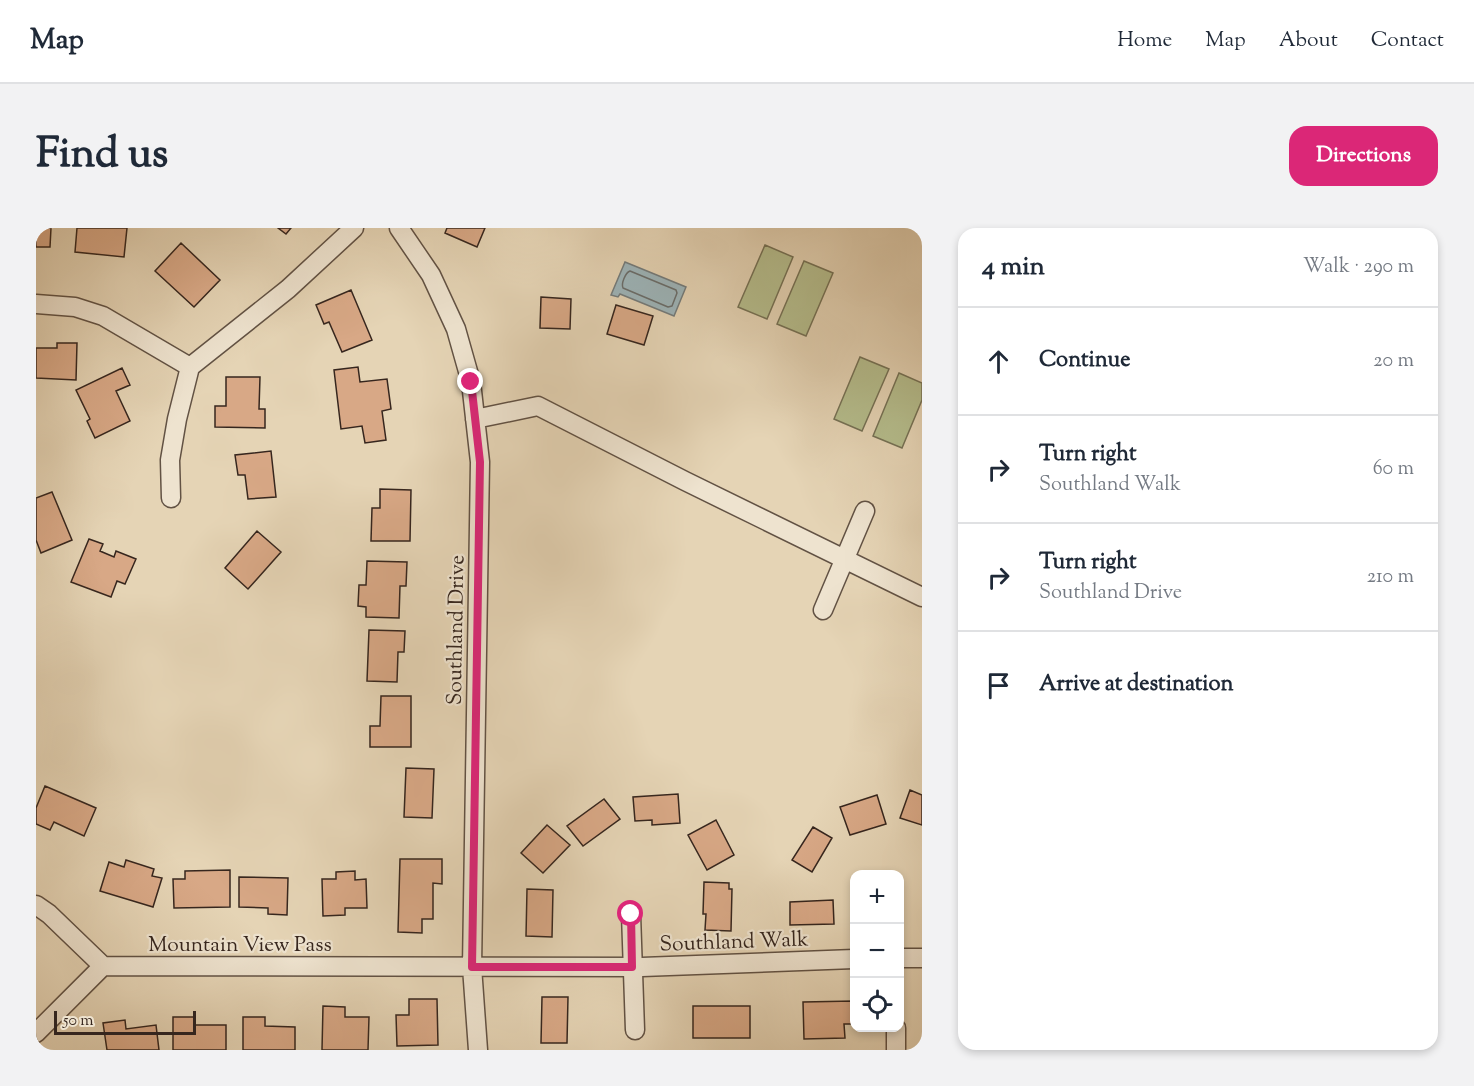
<!DOCTYPE html>
<html lang="en">
<head>
<meta charset="utf-8">
<style>
	body { margin:0; font-family:"Sorts Mill Goudy",serif; background:#f2f2f3; color:#1f2937 }
	.controls { position:absolute; right:18px; bottom:18px; display:grid; overflow:hidden; border-radius:12px; box-shadow:0 3px 9px #0003 }
	.controls button { width:54px; height:54px; display:grid; place-items:center; padding:0; border:0; border-bottom:2px solid #e0e1e3; background:#fff; color:#1f2937; font:30px sans-serif }
	.scale { position:absolute; left:18px; bottom:15px; width:142px; box-sizing:border-box; padding-left:6px; border:3px solid #36261e; border-top:0; font-size:16px; line-height:21px; white-space:nowrap; color:#36261e; -webkit-text-stroke:4px #eee3cf; paint-order:stroke }
	.stop { position:absolute; width:18px; height:18px; margin:-14px; border:4px solid #db2777; border-radius:50%; background:#fff }
	.stop.end { background:#db2777; border-color:#fff; box-shadow:0 2px 6px #0008 }
	.list { margin:0; padding:0; list-style:none }
	h2 { display:flex; justify-content:space-between; align-items:center; height:78px; margin:0; padding:0 24px; font-size:26px }
	h2 small { font-size:20px; font-weight:400; color:#747a83 }
	.list li { display:grid; grid-template-columns:39px 1fr auto; gap:18px; align-items:center; box-sizing:border-box; height:108px; padding:0 24px; border-top:2px solid #e0e1e3 }
	.list b { display:block; font-size:22px; white-space:nowrap }
	.list p { margin:0; font-size:20px; white-space:nowrap; color:#747a83 }
	.list em { font-size:20px; font-style:normal; color:#747a83 }
	.icon { flex:none; width:33px; height:33px; fill:none; stroke:currentColor; stroke-width:2; stroke-linecap:round; stroke-linejoin:round }
	.map { position:relative; flex:none; width:886px; height:822px; overflow:hidden; border-radius:18px }
	header { display:flex; align-items:center; gap:36px; box-sizing:border-box; height:84px; padding:0 30px; background:#fff; border-bottom:2px solid #e0e1e3 }
	header strong { font-size:28px }
	nav { display:flex; gap:33px; margin-inline-start:auto; font-size:21px }
	.intro { display:flex; align-items:center; justify-content:space-between; box-sizing:border-box; height:144px; padding:0 36px }
	h1 { margin:0; font-size:42px }
	.button { padding:15px 27px; border-radius:18px; background:#db2777; color:#fff; font-size:21px; font-weight:700 }
	main { display:flex; gap:36px; padding:0 36px }
	aside { flex:1; background:#fff; border-radius:18px; box-shadow:0 3px 9px #0003 }
	.map>svg:first-child { display:block }
</style>
</head>
<body>
<header>
<strong>Map</strong>
<nav><a>Home</a><a>Map</a><a>About</a><a>Contact</a></nav>
</header>
<div class="intro"><h1>Find us</h1><a class="button">Directions</a></div>
<main>
<div class="map">
<svg width="886" height="822" viewBox="0 0 886 822">
	<rect width="100%" height="100%" fill="#e5d4b5"/>
	<filter id="stains"><feTurbulence type="fractalNoise" baseFrequency=".00333" numOctaves="4"/><feColorMatrix values="0 0 0 0 .2 0 0 0 0 .09 0 0 0 0 .02 0 0 0 .5 -.17"/></filter>
	<radialGradient id="worn" r=".72"><stop offset=".6" stop-color="#630" stop-opacity="0"/><stop offset="1" stop-color="#630" stop-opacity=".3"/></radialGradient>
	<path fill="#b5bd8d" stroke="#767256" stroke-width="1.5" d="M729,17L757,29L731,91L702,79Z
		M768,33L797,45L770,108L741,96Z
		M824,129L853,141L826,203L798,191Z
		M863,145L886,155V172L866,220L837,208Z"/>
	<path fill="#9db5ba" stroke="#747c7c" stroke-width="1.5" d="M589,34L650,59L638,88L584,66L582,69L575,67Z"/>
	<g fill="none" stroke-linecap="round" stroke-linejoin="round">
		<path stroke="#6a6e6c" stroke-width="1.5" d="M594,43L640,62L641,65L636,78L632,79L587,60C585,56 589,45 594,43Z"/>
	</g>
	<path fill="#d8a886" stroke="#36261e" stroke-width="1.5" d="M0,0H15L14,19H0Z
		M41,0H91L88,29L39,24Z
		M242,0H255L250,6Z
		M411,0H449L441,19L409,5Z
		M145,15L184,52L158,79L119,43Z
		M315,62L336,112L306,124L293,94L288,96L280,77Z
		M505,69L535,71L534,101L504,100Z
		M580,77L617,88L608,117L571,106Z
		M21,115H41L40,152L0,150V120H21Z
		M322,139L324,154L351,151L355,181L346,183L350,212L329,215L326,198L305,201L298,142Z
		M86,140L94,157L80,163L94,193L59,210L51,193L54,191L40,162Z
		M190,149H224L223,181H229V200L179,199V178H190Z
		M235,223L240,269L212,271L209,247H202L199,227Z
		M344,261L375,262L374,313H335L336,280H344Z
		M16,264L36,312L5,325L0,312V270Z
		M221,303L245,324L212,361L189,340Z
		M53,311L67,316L64,323L78,329L80,323L100,331L89,356L81,353L75,369L35,354Z
		M331,333L371,334L370,358H364L363,390L330,389V379L322,378L323,357H330Z
		M333,402L369,403L368,424H362L361,454L331,453Z
		M345,468H375V519H334V498H344Z
		M370,540L398,541L396,590L368,589Z
		M9,558L60,580L48,608L18,594L14,602L0,596V580Z
		M874,562L886,567V597L864,590Z
		M642,566L644,595L616,597V592L599,593L597,569Z
		M841,567L850,596L814,607L804,579Z
		M568,571L584,591L547,618L531,598Z
		M680,592L698,627L671,642L652,607Z
		M511,597L534,617L507,645L485,625Z
		M777,599L796,610L776,644L756,632Z
		M364,631H406V656L397,655V691H386V705L362,704Z
		M90,632L118,641L116,648L126,650L117,679L64,663L73,634L88,639Z
		M194,642V679L138,680L137,651H149V643Z
		M319,643V652L330,651L331,680H309V687L287,688L286,651H300V644Z
		M203,649L252,650L251,687L232,686V680L203,679Z
		M668,654L693,655V661H696L695,703L669,702L670,686H667Z
		M491,661L517,662L516,709L490,708Z
		M797,672L798,696L754,697V674Z
		M506,769H532L531,815H505Z
		M373,771H401L402,817L361,818L360,787H373Z
		M818,773V796H808L809,810L768,811L767,774Z
		M287,778L309,779V789H333L332,822H286Z
		M657,778H714V810H657Z
		M137,789H159V797H190V822H137Z
		M207,789H229V798L259,799V822H207Z
		M89,792L90,801L120,797L123,822H71L67,795Z"/>
	<g fill="none" stroke-linecap="round" stroke-linejoin="round">
		<g stroke="#625244" stroke-width="21">
			<path id="minor" d="M363,0L395,47L420,101L435,154L444,234L436,739L442,822
				M0,76L39,79L67,88L154,139
				M439,191L502,178L649,253L886,369
				M135,270L134,232L141,191L154,139L252,61L318,0
				M787,382L829,283
				M0,677L13,686L67,738
				M595,686L599,802
				M864,730H886
				M860,800V822
				M0,805L67,738L606,739L818,731"/>
		</g>
		<use href="#minor" stroke="#eee3cf" stroke-width="18"/>
	</g>
	<g fill="none" stroke-linecap="round" stroke-linejoin="round">
		<path stroke="#db2777" stroke-width="8" d="M435,154L444,234L436,739H596L595,686"/>
	</g>
	<g text-anchor="middle" stroke-width="4.5" stroke-linejoin="round" paint-order="stroke">
		<g font-size="21" fill="#36261e" stroke="#eee3cf">
			<text transform="translate(419 402) rotate(-89)" y="7">Southland Drive</text>
			<text transform="translate(698 713) rotate(-2)" y="7">Southland Walk</text>
			<text x="204" y="723">Mountain View Pass</text>
		</g>
	</g>
	<rect width="100%" height="100%" filter="url(#stains)"/>
	<rect width="100%" height="100%" fill="url(#worn)"/>
</svg>
<div class="controls">
<button>+</button>
<button>−</button>
<button><svg class="icon" aria-label="locate" viewBox="0 0 24 24"><circle cx="12" cy="12" r="6"/><path d="M12 2v4M12 18v4M2 12h4M18 12h4"/></svg></button>
</div>
<div class="scale">50 m</div>
<div class="stop" style="left:595px;top:686px"></div>
<div class="stop end" style="left:435px;top:154px"></div>
</div>
<aside>
<h2>4 min<small>Walk · 290 m</small></h2>
<ul class="list">
<li><svg class="icon" aria-label="ahead" viewBox="0 0 24 24"><path d="M12 20V5M6 11l6-6 6 6"/></svg><div><b>Continue</b></div><em>20 m</em></li>
<li><svg class="icon" aria-label="right" viewBox="0 0 24 24"><path d="M7 20v-9h11M14 6l5 5-5 5"/></svg><div><b>Turn right</b><p>Southland Walk</p></div><em>60 m</em></li>
<li><svg class="icon" aria-label="right" viewBox="0 0 24 24"><path d="M7 20v-9h11M14 6l5 5-5 5"/></svg><div><b>Turn right</b><p>Southland Drive</p></div><em>210 m</em></li>
<li><svg class="icon" aria-label="arrive" viewBox="0 0 24 24"><path d="M6 21V4h12l-3 4 3 4H6"/></svg><div><b>Arrive at destination</b></div></li>
</ul>
</aside>
</main>
</body>
</html>
